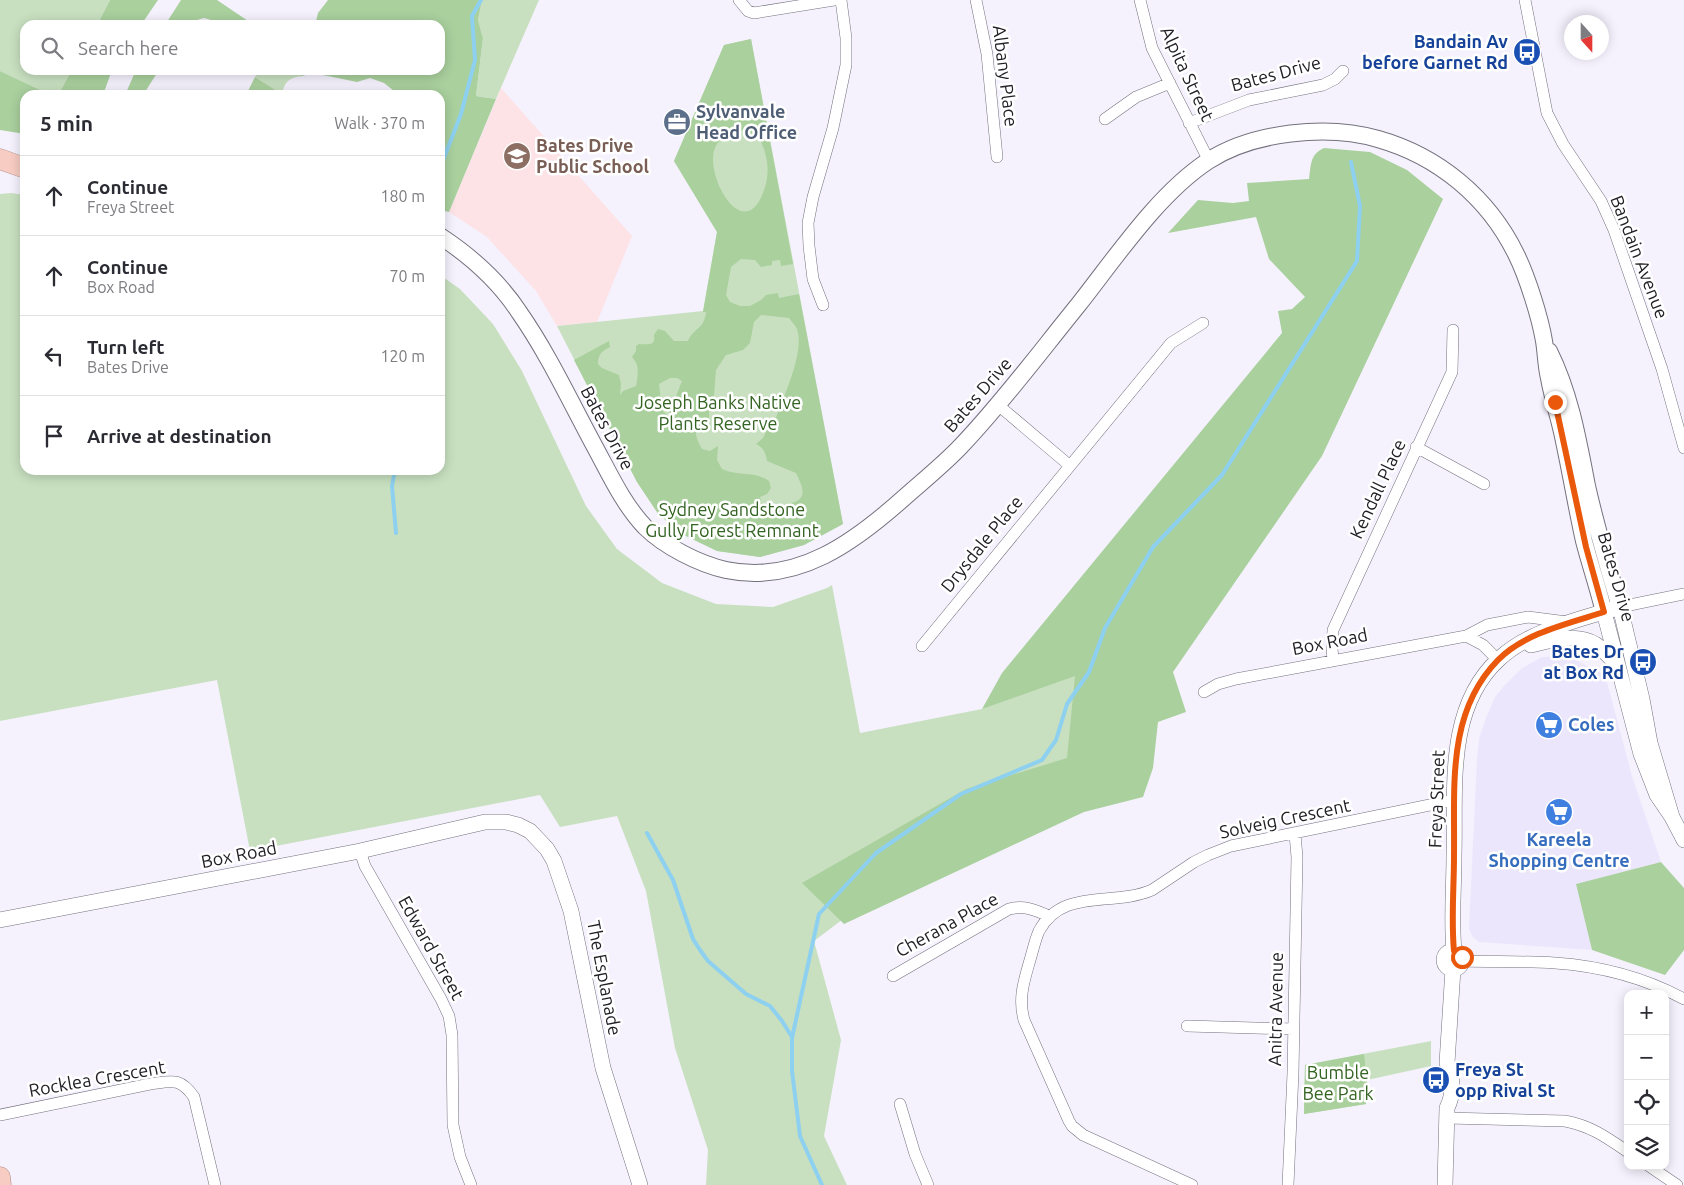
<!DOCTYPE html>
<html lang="en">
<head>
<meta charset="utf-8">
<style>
	body { margin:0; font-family:Ubuntu,sans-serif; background:#f2f2f3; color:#2b2b33 }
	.controls { position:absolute; right:15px; bottom:15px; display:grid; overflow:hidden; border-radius:10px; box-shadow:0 2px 12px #0003 }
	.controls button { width:45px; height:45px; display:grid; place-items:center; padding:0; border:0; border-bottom:1px solid #e1e1e2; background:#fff; color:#2b2b33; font:25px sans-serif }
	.compass { position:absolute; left:1564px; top:15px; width:45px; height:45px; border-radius:50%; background:#fff; box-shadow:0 2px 12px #0003; rotate:159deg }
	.stop { position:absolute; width:15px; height:15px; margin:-11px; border:4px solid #ea580c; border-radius:50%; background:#fff }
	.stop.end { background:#ea580c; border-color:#fff; box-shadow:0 1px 5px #0008 }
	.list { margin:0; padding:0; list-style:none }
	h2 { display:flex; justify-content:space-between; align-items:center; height:65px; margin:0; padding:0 20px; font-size:21px }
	h2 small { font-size:16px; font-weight:400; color:#7c7c81 }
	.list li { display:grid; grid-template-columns:32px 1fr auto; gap:15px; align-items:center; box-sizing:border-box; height:80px; padding:0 20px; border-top:1px solid #e1e1e2 }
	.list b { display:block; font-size:19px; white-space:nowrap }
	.list p { margin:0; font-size:16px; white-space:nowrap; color:#7c7c81 }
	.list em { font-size:16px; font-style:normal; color:#7c7c81 }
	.icon { flex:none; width:28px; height:28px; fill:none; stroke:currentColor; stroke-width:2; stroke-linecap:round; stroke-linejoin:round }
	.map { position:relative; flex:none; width:1684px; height:1185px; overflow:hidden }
	.search { position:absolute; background:#fff; box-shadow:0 2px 12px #0003; left:20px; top:20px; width:425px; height:55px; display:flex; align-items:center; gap:12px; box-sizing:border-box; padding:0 18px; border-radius:15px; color:#7c7c81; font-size:19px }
	.panel { position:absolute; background:#fff; box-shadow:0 2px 12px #0003; left:20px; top:90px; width:425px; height:385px; border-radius:15px }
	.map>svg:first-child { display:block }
</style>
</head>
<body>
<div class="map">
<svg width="1684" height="1185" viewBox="0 0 1684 1185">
	<rect width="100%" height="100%" fill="#f5f2fe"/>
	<path fill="#ece6fc" d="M1568,656L1605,675L1632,776L1661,862L1576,884L1592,950L1479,942L1472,936L1469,928L1477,759L1479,739L1486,718L1495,697L1504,686L1522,668L1542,657Z"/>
	<path fill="#fde2e6" d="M501,88L632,236L597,322L557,326L536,291L487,237L449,212Z"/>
	<path fill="#c8e0c0" d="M0,0H110L97,25H25V70H72L58,95H51L0,71Z
		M482,0H539L496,99L476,96L483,38L478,20Z
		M751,39L843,524L804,545L760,557L717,551L686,536L659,515L637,482L557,326L703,311L717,232L674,161L724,45Z
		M260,70H284L302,76C289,78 285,81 282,94L255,77Z
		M11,193L25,195V470H440V275L460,289L493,324L522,371L586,506L617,549L662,583L716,604L773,607L827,588L832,585L860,733L982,709L1150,622L1153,758L986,811L814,941L841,1040L824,1136L847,1185H706L708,1150L675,1048L646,891L617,816L560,827L540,795L250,851L217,680L0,721V194Z
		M1431,1041V1066L1367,1080L1366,1104L1304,1114L1305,1065Z"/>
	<path fill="#aad09e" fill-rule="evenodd" d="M110,0H158L141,25H97Z
		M181,0H217L254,25H222L218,22L204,18L190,22L188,25H165Z
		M328,0H482L478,20L483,38L476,96L496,99L449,212L440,210V95H399L384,83L370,78L357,82L313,73L302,76L284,70H440V25H315L318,13Z
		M751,39L793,264L781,266L780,260L772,261V265L761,267L755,260L741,259L731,267L726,295L730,302L740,306H750L761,300L766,295L778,293L779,298L799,294L843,524L804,545L760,557L717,551L686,536L659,515L637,482L574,360L609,341L610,347C602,351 598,354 598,364L602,368L619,375L621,384L620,395L623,391L636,386C638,375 640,365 632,357L636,351V346L639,344C647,344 656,347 654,335L658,329L665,331L674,341H688C694,327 704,330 706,312H703L717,232L674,161L724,45ZM743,130L759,137C768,156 771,173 763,193C742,247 700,168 717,144C723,136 734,133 743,130ZM761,315L789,318C791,321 794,324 796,327C807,349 782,399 775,421L770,424L763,438L756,444C763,447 766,453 767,461L796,473C800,482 809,496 795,502C791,503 787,503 783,506C777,510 773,514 765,516L760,497L767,494L771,488L769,481C752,470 740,477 722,469L717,460L718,446L710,451L702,449C694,435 692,427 709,422V407L714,395L716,370L726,355L743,350L750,343L754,322ZM670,378H677L682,381L668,416L662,410L659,384Z
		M72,70H112L103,95H58Z
		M136,70H159L143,95H125Z
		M0,71L51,95H25V134L0,130Z
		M255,77L282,94V95H246Z
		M1324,148L1370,152L1407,170L1443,199L1322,456L1173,672L1186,712L1158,722L1153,768L1143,797L1084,812L844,924L802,883L966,789L1067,758L1075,676L982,709L1002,673L1282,333L1278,311L1292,309L1305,297L1269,259L1256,217L1168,233L1198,200L1233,203L1249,201L1247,183L1309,179C1311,165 1310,154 1324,148Z
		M1661,862L1684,888V950L1665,975L1592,950L1576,884Z
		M1364,1054L1367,1080L1366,1104L1304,1114L1305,1065Z"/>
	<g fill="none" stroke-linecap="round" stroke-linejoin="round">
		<path stroke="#8dd0ef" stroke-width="4" d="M440,168L461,114L475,60L472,16L481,0
			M395,470L392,486L396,533
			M647,833L673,880L693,939L700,950L708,961L746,994L770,1006L782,1021L792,1037
			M822,1185L800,1136L792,1071V1038L819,914L876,853L961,794L1042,760L1056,740L1067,704L1089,672L1105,628L1153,547L1222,475L1357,261L1360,206L1351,162"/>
		<g stroke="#74717e" stroke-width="12">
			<path id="minor" d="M739,0L748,11L754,13L834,0
				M976,0L987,54L997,157
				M1140,0L1152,48L1209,161
				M1525,0L1547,113L1563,144L1601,201L1614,230L1662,369L1684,448
				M1105,119L1136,97L1170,83
				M1189,123L1249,100L1323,85L1335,79L1343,71
				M823,305L813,279L809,246L808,223L813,197L833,128L846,65V38L841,0
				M998,405L1069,465
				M1416,447L1484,484
				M1620,607L1684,594
				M1466,636L1483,645L1498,660
				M922,646L1171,343L1203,323
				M1333,661L1332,648L1333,630L1452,372L1453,330
				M1204,692L1218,684L1236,679L1466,636L1487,625L1528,617L1567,622
				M360,851L365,866L441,999L449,1016L452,1035L453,1125L460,1157L471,1185
				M1463,961C1493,962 1524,961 1555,963C1599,966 1645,978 1684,999
				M893,976L1009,909C1024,905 1035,910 1049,916
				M1187,1026L1293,1029
				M900,1104L915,1154L928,1185
				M0,1115L150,1084C172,1081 180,1077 194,1097L215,1185
				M1447,1118L1565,1121C1591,1126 1606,1137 1628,1152
				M1649,1166L1677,1185
				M1192,1185L1083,1135L1072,1126L1069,1121L1024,1020C1018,998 1024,981 1030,960C1033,950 1035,940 1039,931C1063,887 1113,907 1152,890L1194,862L1208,855L1231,846L1454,800
				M1288,1185L1293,1073L1297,857L1295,834"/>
		</g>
		<g stroke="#74717e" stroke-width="16">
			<path id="tertiary" d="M1604,612L1641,754L1657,795L1672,817L1684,840
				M1531,645C1550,640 1577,633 1595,644C1604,650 1611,658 1618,666
				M0,920L360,851L485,822H506L518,825L530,831L547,849L554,861L571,911L603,1068L640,1185
				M1444 960a9 9 0 1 1 18 0a9 9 0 1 1-18 0Z
				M1454,951C1451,919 1454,888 1454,856C1456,790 1445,708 1499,659C1530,630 1581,619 1620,607L1642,699L1650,743L1672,817
				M1445,1185L1447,1108C1454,1094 1453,1078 1447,1063L1453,969"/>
		</g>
		<g stroke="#74717e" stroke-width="18">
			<path id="secondary" d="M440,236C472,257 498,280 519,312C549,355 571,403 596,449C610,475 624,505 645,527C664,546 699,564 726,570C798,585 856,541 906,496C924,480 944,464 961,446C1003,402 1040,352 1079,304C1116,257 1158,194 1208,161C1253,132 1327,124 1378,139C1438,156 1488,197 1516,254C1527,276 1540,317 1544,341C1546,353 1546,366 1549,378C1552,396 1558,414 1562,432C1570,468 1576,505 1584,541C1590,564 1598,588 1604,612
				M1549,351C1570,393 1578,439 1587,486C1596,526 1608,567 1620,607"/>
		</g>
		<g stroke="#ab8782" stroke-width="21">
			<path id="trunk" d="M0,159L22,167
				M0,1177L1,1185"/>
		</g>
		<use href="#minor" stroke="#fff" stroke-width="11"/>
		<use href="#tertiary" stroke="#fff" stroke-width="15"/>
		<use href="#secondary" stroke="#fff" stroke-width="16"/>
		<use href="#trunk" stroke="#f7ccc3" stroke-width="20"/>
	</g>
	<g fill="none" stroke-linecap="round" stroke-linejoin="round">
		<path stroke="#ea580c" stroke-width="6" d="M1462,957L1458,952L1454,951C1451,919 1454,888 1454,856C1455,788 1446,713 1498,660C1524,633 1570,623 1604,612L1586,547L1555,402"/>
	</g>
	<defs>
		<g id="bus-disc" transform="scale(1.4375)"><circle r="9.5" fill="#1a4fb4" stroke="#fff"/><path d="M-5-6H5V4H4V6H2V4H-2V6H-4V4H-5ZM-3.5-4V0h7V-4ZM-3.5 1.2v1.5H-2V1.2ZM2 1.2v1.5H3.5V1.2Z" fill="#fff"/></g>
		<g id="office-disc" transform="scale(1.4375)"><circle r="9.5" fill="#5c6f8a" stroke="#fff"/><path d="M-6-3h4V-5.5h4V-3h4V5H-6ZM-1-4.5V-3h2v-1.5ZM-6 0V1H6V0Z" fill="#fff"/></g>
		<g id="school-disc" transform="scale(1.4375)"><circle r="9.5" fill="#8d6e63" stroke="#fff"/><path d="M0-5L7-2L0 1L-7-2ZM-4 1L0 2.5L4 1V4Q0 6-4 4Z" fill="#fff"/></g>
		<g id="supermarket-disc" transform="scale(1.4375)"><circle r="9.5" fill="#3f7fe0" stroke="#fff"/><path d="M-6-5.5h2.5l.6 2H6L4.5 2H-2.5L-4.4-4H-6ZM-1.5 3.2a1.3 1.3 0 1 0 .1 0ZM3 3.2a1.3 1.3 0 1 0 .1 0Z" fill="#fff"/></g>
	</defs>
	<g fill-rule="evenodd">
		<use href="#bus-disc" x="1527" y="52"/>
		<use href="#office-disc" x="677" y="122"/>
		<use href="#school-disc" x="517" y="156"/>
		<use href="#bus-disc" x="1643" y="662"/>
		<use href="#supermarket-disc" x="1549" y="725"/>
		<use href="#supermarket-disc" x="1559" y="812"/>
		<use href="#bus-disc" x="1436" y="1080"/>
	</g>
	<g text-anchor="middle" stroke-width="5" stroke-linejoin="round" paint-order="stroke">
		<g font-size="18" font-weight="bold" fill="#164399" stroke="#fff" text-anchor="end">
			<text x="1508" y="48">Bandain Av<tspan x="1508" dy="21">before Garnet Rd</tspan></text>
			<text x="1624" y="658">Bates Dr<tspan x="1624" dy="21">at Box Rd</tspan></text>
			<text x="1455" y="1076" text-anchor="start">Freya St<tspan x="1455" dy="21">opp Rival St</tspan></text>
		</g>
		<g font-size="18" fill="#222026" stroke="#fff">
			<text transform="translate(1187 74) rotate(65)" y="6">Alpita Street</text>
			<text transform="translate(1276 74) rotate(-15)" y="6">Bates Drive</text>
			<text transform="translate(1005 76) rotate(83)" y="6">Albany Place</text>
			<text transform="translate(1639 257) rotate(69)" y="6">Bandain Avenue</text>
			<text transform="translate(978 395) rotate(-49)" y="6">Bates Drive</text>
			<text transform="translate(607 428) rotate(62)" y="6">Bates Drive</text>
			<text transform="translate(1378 489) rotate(-65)" y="6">Kendall Place</text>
			<text transform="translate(982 544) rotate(-51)" y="6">Drysdale Place</text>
			<text transform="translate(1616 577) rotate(74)" y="6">Bates Drive</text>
			<text transform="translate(1330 642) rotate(-11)" y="6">Box Road</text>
			<text transform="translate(1437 799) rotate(-88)" y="6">Freya Street</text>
			<text transform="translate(1285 819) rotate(-12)" y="6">Solveig Crescent</text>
			<text transform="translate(239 855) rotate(-11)" y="6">Box Road</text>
			<text transform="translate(947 925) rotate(-29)" y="6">Cherana Place</text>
			<text transform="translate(431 948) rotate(61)" y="6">Edward Street</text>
			<text transform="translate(604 978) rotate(79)" y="6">The Esplanade</text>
			<text transform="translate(1276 1009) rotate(-89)" y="6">Anitra Avenue</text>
			<text transform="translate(97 1079) rotate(-10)" y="6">Rocklea Crescent</text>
		</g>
		<g font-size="18" font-weight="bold" fill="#4e5e75" stroke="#fff" text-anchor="start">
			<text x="696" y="118">Sylvanvale<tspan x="696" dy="21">Head Office</tspan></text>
		</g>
		<g font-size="18" font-weight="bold" fill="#785e54" stroke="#fff" text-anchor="start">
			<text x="536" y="152">Bates Drive<tspan x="536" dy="21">Public School</tspan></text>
		</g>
		<g font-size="18" fill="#346422" stroke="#fff">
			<text x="718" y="409">Joseph Banks Native<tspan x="718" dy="21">Plants Reserve</tspan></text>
			<text x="732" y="516">Sydney Sandstone<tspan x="732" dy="21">Gully Forest Remnant</tspan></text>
			<text x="1338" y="1079">Bumble<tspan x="1338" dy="21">Bee Park</tspan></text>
		</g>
		<g font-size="18" font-weight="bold" fill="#366cbe" stroke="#fff" text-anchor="start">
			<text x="1568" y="731">Coles</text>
			<text x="1559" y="846" text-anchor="middle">Kareela<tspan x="1559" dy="21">Shopping Centre</tspan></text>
		</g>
	</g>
</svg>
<div class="controls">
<button>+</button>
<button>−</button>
<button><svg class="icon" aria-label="locate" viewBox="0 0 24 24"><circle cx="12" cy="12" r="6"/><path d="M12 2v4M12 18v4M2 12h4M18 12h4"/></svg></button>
<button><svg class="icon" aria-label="layers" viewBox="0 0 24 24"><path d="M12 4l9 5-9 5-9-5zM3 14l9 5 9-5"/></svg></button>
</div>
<svg class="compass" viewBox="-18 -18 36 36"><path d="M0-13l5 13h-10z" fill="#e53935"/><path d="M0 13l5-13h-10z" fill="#7c7c81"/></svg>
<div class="stop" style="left:1462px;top:957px"></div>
<div class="stop end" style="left:1555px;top:402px"></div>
<div class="search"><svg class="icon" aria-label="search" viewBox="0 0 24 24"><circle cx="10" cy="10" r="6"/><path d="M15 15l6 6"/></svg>Search here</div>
<section class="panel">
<h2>5 min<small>Walk · 370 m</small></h2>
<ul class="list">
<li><svg class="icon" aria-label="ahead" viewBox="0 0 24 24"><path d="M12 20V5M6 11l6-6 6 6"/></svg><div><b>Continue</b><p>Freya Street</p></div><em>180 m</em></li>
<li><svg class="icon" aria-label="ahead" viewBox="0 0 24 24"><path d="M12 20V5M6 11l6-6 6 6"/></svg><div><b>Continue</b><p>Box Road</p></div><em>70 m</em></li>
<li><svg class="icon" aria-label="left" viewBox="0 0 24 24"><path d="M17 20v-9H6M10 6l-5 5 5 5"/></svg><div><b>Turn left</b><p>Bates Drive</p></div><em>120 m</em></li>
<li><svg class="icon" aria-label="arrive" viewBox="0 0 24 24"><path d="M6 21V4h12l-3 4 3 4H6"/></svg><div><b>Arrive at destination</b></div></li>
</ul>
</section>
</div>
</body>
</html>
